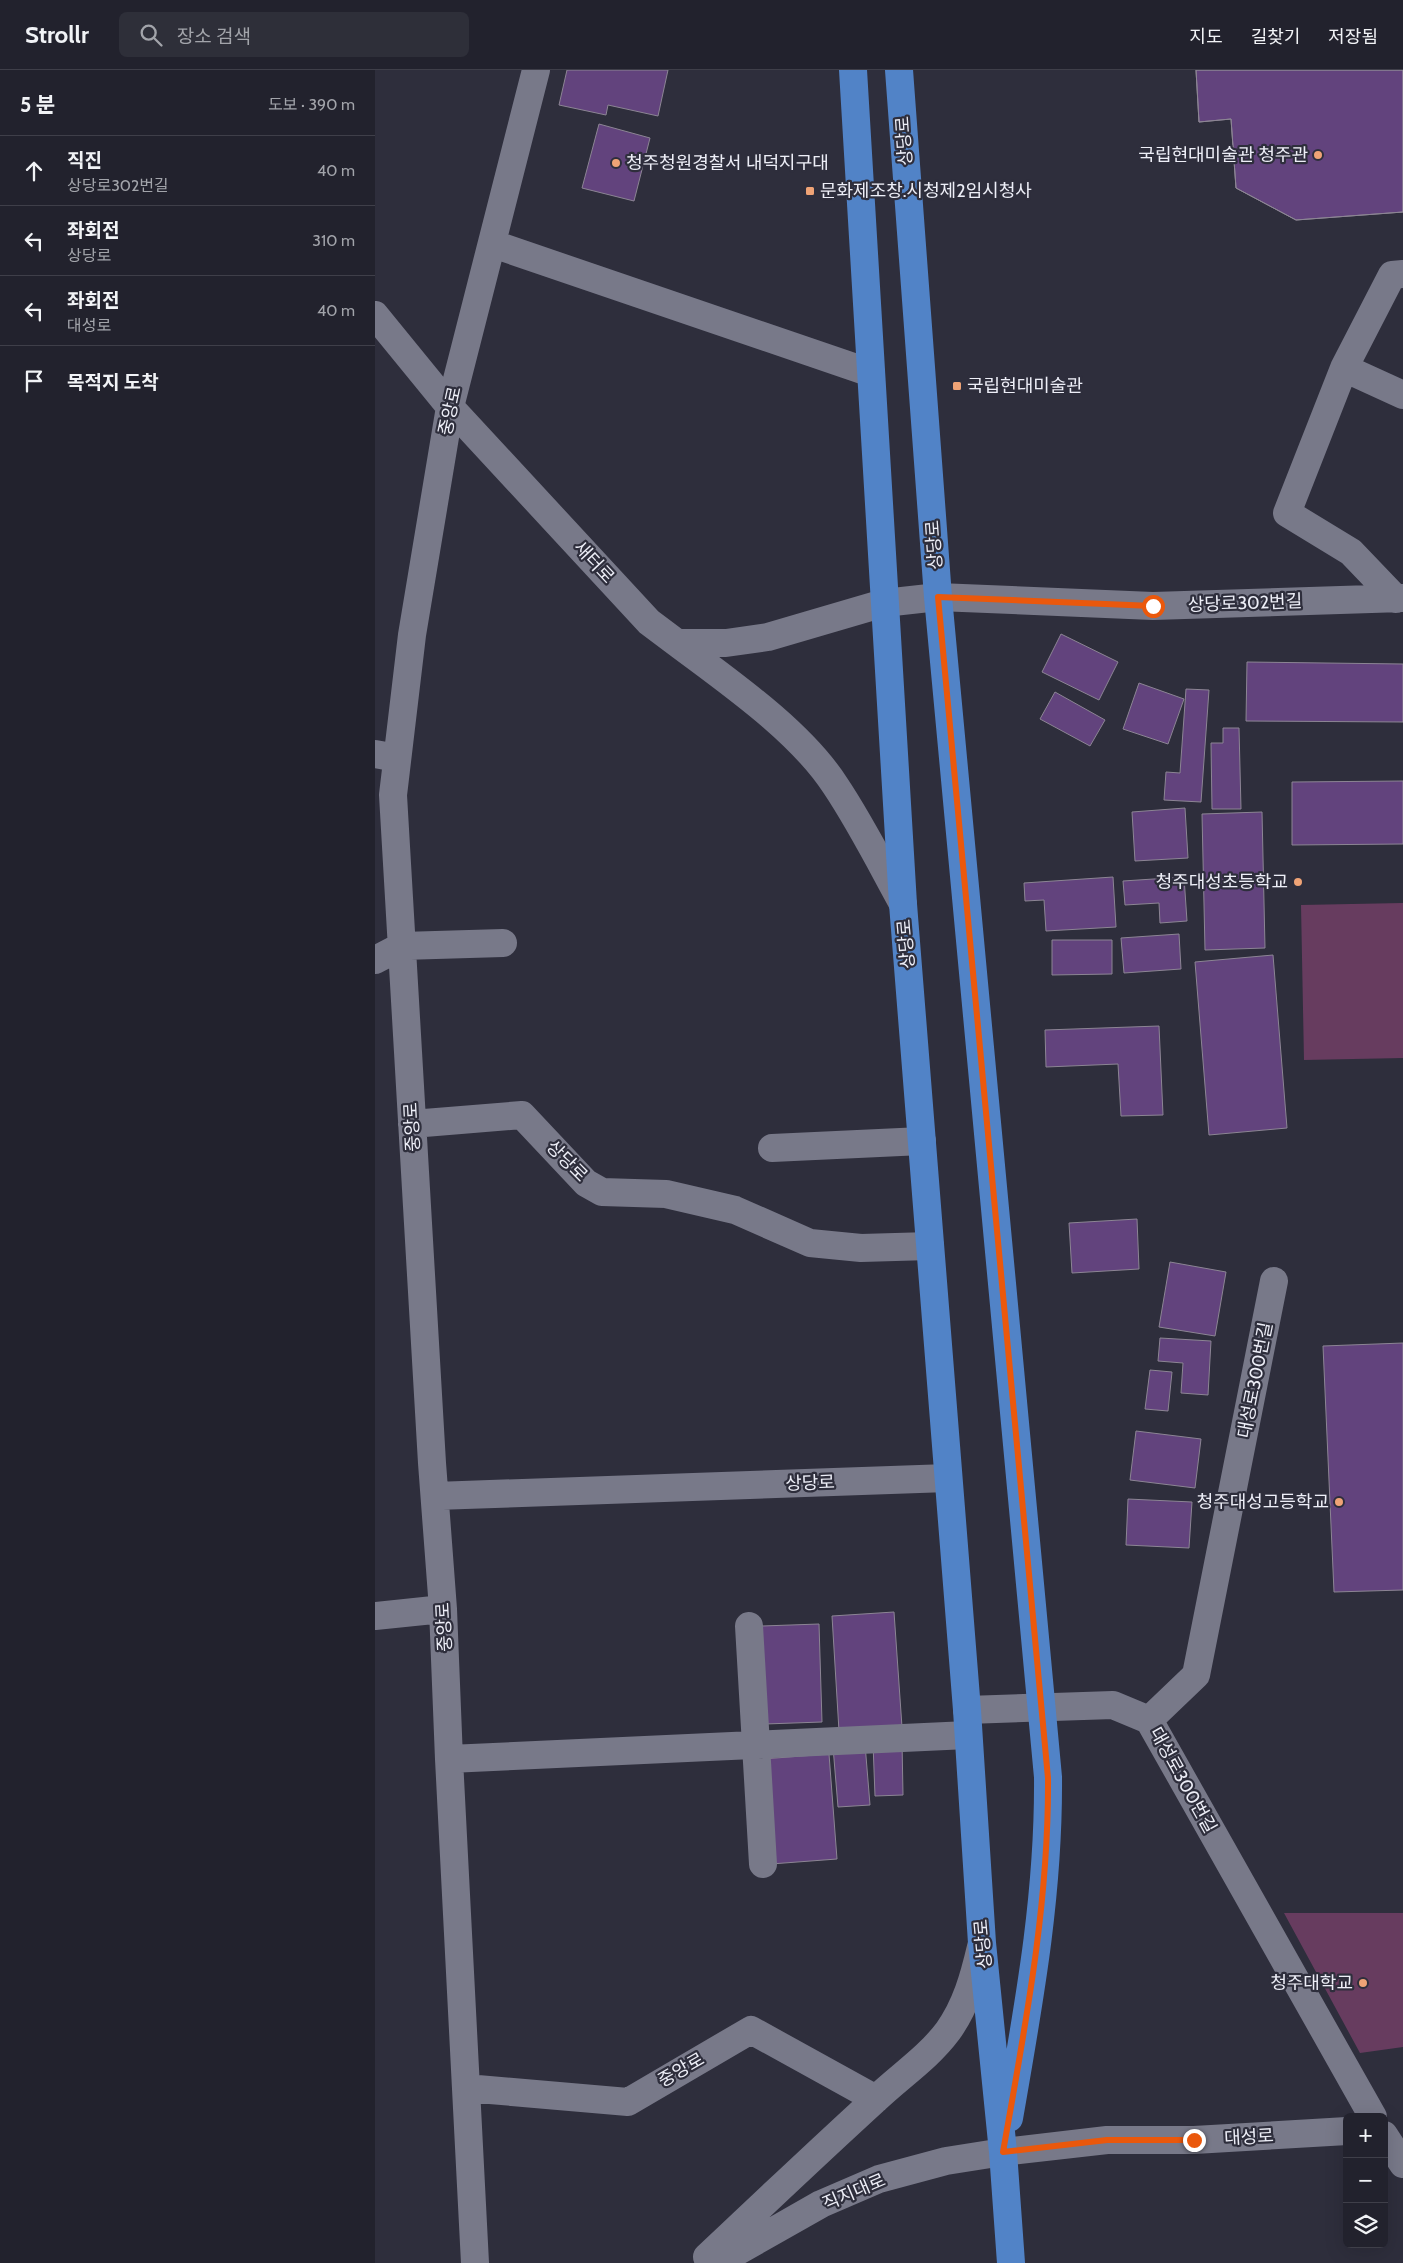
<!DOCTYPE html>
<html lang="ko">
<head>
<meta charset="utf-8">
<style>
	body { margin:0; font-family:Cabin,"Noto Sans KR",sans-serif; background:#2e2f39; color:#f1f3f6 }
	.controls { position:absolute; right:15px; bottom:15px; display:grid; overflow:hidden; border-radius:8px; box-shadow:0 5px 20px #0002 }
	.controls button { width:45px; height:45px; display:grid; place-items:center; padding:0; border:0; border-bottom:1px solid #3f3f49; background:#22222d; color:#f1f3f6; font:25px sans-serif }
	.stop { position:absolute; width:15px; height:15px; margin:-11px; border:4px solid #ea580c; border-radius:50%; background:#fff }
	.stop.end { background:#ea580c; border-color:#fff; box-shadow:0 1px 5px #0008 }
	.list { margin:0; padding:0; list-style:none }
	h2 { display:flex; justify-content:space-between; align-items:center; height:65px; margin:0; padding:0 20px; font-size:21px }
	h2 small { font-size:16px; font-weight:400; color:#a2a4aa }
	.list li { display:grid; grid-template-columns:32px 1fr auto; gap:15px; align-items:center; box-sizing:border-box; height:70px; padding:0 20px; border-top:1px solid #3f3f49 }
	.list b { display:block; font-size:19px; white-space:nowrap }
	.list p { margin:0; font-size:16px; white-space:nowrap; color:#a2a4aa }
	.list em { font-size:16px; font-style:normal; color:#a2a4aa }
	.icon { flex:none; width:28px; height:28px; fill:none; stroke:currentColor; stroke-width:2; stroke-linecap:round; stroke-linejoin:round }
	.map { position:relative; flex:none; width:1028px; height:2193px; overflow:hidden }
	header { display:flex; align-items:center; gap:30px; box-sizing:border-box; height:70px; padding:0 25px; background:#22222d; border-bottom:1px solid #3f3f49 }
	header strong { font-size:24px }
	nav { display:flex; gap:28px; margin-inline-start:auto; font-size:18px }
	.search { width:350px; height:45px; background:#2e2f39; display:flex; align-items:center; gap:12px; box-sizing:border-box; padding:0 18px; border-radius:8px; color:#a2a4aa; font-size:19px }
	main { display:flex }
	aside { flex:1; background:#22222d }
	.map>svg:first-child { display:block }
</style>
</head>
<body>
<header>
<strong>Strollr</strong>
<div class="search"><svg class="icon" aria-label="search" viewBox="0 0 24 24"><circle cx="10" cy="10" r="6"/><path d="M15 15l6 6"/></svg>장소 검색</div>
<nav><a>지도</a><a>길찾기</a><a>저장됨</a></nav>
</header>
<main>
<aside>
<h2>5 분<small>도보 · 390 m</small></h2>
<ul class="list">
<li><svg class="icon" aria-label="ahead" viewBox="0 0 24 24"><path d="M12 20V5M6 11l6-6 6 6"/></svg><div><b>직진</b><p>상당로302번길</p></div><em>40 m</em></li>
<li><svg class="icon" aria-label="left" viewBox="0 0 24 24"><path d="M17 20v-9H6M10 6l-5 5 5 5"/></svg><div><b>좌회전</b><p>상당로</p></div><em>310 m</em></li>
<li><svg class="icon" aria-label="left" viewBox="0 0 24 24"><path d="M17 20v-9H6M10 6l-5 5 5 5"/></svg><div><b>좌회전</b><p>대성로</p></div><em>40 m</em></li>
<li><svg class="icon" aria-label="arrive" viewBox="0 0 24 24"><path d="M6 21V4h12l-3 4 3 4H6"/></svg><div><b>목적지 도착</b></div></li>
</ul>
</aside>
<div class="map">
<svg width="1028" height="2193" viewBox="0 0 1028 2193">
	<rect width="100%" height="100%" fill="#2e2e3c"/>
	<path fill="#673c5f" d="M1028,833V988L929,990L926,835Z
		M909,1843H1028V1977L985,1983Z"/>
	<path fill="#62437d" stroke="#8c8594" d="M192,0H293L283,46L233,35L231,45L184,35Z
		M821,0H1028V142L921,150L861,118L856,49L824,52Z
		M821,0H1028V142L921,150L861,118L856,49L824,52Z
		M224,54L275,68L259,131L207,118Z
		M686,564L743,592L724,630L667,602Z
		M872,592L1028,594V652L871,651Z
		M764,613L809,629L793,674L748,659Z
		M811,619L834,620L826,732L789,730L791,702L805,703Z
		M680,622L730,650L715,676L665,649Z
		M848,658H864L866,739H837L836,673H848Z
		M1028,711V774L917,775V712Z
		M810,738L813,788L760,791L757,742Z
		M887,742L890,878L830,880L827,744Z
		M738,807L741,857L671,861L669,830L650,831L649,813Z
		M809,807L812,851L785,853L784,833L750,835L748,811Z
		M804,864L806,899L749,903L746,868Z
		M677,870H737V904L677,905Z
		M898,885L912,1058L834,1065L820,892Z
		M784,956L788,1045L746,1046L743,994L671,997L670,960Z
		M762,1149L764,1199L697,1203L694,1153Z
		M795,1192L851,1202L840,1266L784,1257Z
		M785,1268L836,1271L833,1325L806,1323L808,1293L783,1291Z
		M1028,1273V1520L959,1522L948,1276Z
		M775,1300L797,1302L793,1341L770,1339Z
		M761,1361L826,1369L820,1418L755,1410Z
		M753,1429L817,1432L814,1478L751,1475Z
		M519,1542L527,1657L464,1661L457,1546Z
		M444,1554L447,1652L390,1654L387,1556Z
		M527,1672L528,1725L500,1726L498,1673Z
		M490,1674L495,1735L463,1737L458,1677Z
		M454,1684L462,1789L396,1794L387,1689Z"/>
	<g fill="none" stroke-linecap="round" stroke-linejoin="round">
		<path stroke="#787989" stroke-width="28" d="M118,174L496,303
			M0,245L75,337L274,552L302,573H351L393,567L509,533L563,527L778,536L1028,528
			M969,298L1028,325
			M1021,529L976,482L912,443L969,298L1017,205L1028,204
			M302,573C354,612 425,661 460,715C485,752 506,794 528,834
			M0,684L22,688
			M0,890L27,876L128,873
			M37,1054L147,1045L211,1113L227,1122L291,1124L360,1140L435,1173L486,1178L555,1176
			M397,1078L547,1071
			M899,1211L821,1605L774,1650L998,2047
			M60,1426L573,1408
			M0,1546L68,1539
			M374,1556L388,1794
			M592,1640L738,1635L774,1650
			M74,1689L593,1665
			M91,2018L253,2032L376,1960L501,2029
			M1009,2065L1028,2094
			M332,2187C388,2134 444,2081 501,2029C525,2006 553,1988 573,1961C591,1936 599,1907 606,1877
			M100,2193L74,1689L68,1539L57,1393L18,725L37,565L75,337L161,0
			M342,2193L446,2134L504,2109L571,2091L628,2082L732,2070H819L972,2061"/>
		<path stroke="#5183c7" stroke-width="28" d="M478,0L528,834L592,1640L607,1873L628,2082L636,2193
			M524,0L563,527L673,1707C674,1825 654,1933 634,2048"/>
	</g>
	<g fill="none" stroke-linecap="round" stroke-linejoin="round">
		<path stroke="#ea580c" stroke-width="6" d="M778,536L563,527L673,1708C674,1834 650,1957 628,2082L732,2070H819"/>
	</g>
	<g fill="#efa376" stroke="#2e2e3c" stroke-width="2">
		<circle cx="943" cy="85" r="5"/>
		<circle cx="241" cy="93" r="5"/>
		<rect x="430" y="116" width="10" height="10" rx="2.5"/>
		<rect x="577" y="311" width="10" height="10" rx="2.5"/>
		<circle cx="923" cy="812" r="5"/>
		<circle cx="964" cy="1432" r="5"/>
		<circle cx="988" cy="1913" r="5"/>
	</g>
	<g text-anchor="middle" stroke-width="4.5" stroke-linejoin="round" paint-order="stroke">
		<g font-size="18" fill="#edeef7" stroke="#2e2e3c">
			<text transform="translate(529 71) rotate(-94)" y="6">상당로</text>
			<text transform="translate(75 341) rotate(-78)" y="6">중앙로</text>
			<text transform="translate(559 475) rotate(-94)" y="6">상당로</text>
			<text transform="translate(219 492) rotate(47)" y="6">새터로</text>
			<text transform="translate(870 533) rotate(-2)" y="6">상당로302번길</text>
			<text transform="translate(531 874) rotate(-95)" y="6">상당로</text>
			<text transform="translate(37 1057) rotate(-93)" y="6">중앙로</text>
			<text transform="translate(192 1091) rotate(45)" y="6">상당로</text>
			<text transform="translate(880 1310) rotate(-79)" y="6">대성로300번길</text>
			<text transform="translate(435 1413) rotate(-2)" y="6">상당로</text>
			<text transform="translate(69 1557) rotate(-93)" y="6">중앙로</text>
			<text transform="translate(808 1710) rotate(61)" y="6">대성로300번길</text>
			<text transform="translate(608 1874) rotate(-95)" y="6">상당로</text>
			<text transform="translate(306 2000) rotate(-30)" y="6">중앙로</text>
			<text transform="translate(874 2067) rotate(-3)" y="6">대성로</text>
			<text transform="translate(479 2122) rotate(-23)" y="6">직지대로</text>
		</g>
		<g font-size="18" fill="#edeef7" stroke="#2e2e3c" text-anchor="end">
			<text x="933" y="91">국립현대미술관 청주관</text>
			<text x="251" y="99" text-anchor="start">청주청원경찰서 내덕지구대</text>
			<text x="445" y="127" text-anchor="start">문화제조창.시청제2임시청사</text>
			<text x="592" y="322" text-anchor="start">국립현대미술관</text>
			<text x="913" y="818">청주대성초등학교</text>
			<text x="954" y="1438">청주대성고등학교</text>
			<text x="978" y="1919">청주대학교</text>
		</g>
	</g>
</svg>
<div class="controls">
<button>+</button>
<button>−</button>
<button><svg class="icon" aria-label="layers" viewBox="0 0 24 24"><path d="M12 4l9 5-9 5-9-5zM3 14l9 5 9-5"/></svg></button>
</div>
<div class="stop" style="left:778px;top:536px"></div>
<div class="stop end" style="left:819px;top:2070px"></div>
</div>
</main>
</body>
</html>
